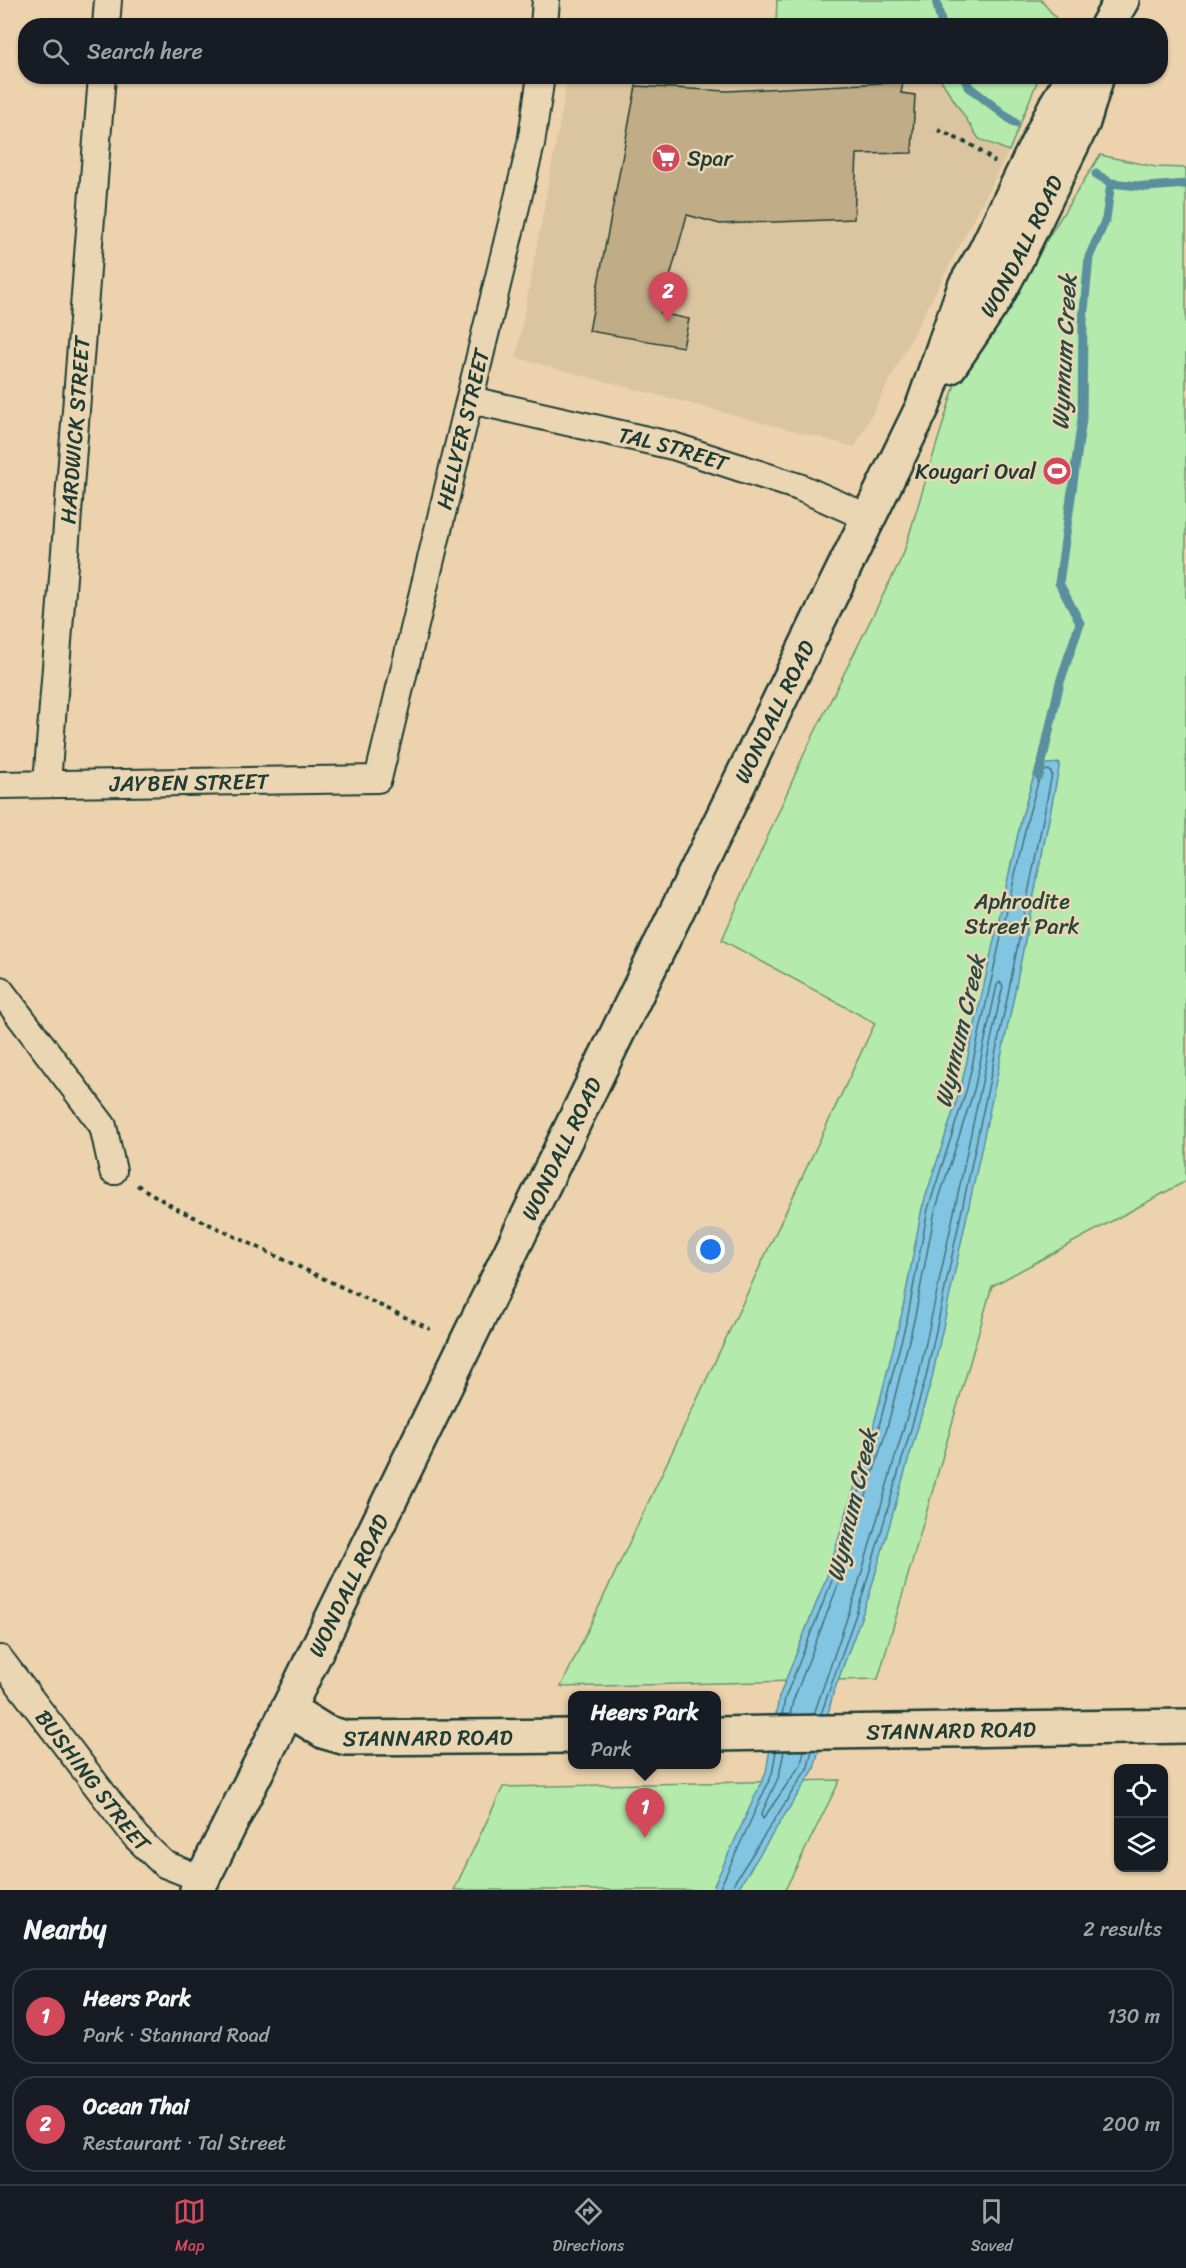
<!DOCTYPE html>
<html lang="en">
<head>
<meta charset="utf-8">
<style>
	body { margin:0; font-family:Sriracha,sans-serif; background:#20242c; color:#f1f3f6 }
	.controls { position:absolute; right:18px; bottom:18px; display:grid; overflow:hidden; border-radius:12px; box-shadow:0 2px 4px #0004 }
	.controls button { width:54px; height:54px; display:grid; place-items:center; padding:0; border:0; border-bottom:2px solid #363941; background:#171b24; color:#f1f3f6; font:30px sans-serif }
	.you { position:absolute; left:711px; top:1250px; width:21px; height:21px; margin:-15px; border:4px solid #fff; border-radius:50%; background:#1a73e8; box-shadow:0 0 0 9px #1a73e833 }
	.badge { display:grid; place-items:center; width:39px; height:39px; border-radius:50%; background:#d1495b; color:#fff; font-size:20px; font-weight:700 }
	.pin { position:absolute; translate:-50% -50px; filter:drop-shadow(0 2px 3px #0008) }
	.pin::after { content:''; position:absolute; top:32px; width:21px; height:18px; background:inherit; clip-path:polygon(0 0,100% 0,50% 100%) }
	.popup { position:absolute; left:568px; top:1691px; width:153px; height:78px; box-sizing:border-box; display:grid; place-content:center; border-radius:12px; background:#171b24; filter:drop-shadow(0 2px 4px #0005); font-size:20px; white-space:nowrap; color:#9ea1a6 }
	.popup b { font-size:22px; color:#f1f3f6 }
	.popup::after { content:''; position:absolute; left:50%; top:100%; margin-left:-12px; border:12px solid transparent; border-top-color:#171b24 }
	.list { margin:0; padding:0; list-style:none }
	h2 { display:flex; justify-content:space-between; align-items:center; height:78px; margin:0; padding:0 24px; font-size:26px }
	h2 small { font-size:20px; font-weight:400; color:#9ea1a6 }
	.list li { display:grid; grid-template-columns:39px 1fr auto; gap:18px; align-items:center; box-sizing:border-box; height:96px; margin:0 12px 12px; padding:0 12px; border:2px solid #363941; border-radius:24px }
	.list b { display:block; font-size:22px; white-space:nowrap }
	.list p { margin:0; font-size:20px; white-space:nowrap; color:#9ea1a6 }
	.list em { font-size:20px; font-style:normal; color:#9ea1a6 }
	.icon { flex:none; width:33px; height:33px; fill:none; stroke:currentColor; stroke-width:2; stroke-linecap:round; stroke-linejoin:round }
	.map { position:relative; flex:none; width:1186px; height:1890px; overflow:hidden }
	.search { position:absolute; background:#171b24; box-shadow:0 2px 4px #0004; left:18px; right:18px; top:18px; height:66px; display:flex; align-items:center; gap:15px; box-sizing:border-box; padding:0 21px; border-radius:24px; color:#9ea1a6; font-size:22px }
	.sheet { height:294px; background:#171b24 }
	nav { display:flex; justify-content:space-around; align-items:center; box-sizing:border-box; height:84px; border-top:2px solid #363941; background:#171b24; font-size:16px; color:#9ea1a6 }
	nav a { display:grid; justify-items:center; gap:3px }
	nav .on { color:#d1495b }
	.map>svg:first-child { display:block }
</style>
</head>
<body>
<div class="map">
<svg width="1186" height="1890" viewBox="0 0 1186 1890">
	<rect width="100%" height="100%" fill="#ecd3ad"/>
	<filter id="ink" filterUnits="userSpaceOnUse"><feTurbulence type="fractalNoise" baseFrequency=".0167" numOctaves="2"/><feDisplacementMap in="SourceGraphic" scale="12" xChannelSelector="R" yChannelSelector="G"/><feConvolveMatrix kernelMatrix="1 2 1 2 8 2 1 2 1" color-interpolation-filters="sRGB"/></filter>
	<g filter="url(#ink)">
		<path fill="#dbc5a0" d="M568,77H939L979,139L1009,151L855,447L516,358Z"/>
		<path fill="#b4eaac" stroke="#6a9470" stroke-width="1.5" d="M777,0H1041L1060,23L1059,26L776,25Z
			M939,77H1039L1009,151L979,139Z
			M1100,155L1156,167L1186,168V1181L992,1286L878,1679L561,1687L875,1023L722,940L805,752L903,555L954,387Z
			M840,1780L785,1890H454L503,1787Z"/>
		<path fill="#82c5e3" stroke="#5a8f9d" stroke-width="1.5" d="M1060,763L1012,1006L932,1378L869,1596L833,1694L814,1769L737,1890H712L766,1772L779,1697L827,1576L874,1424L902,1313L922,1208L961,1087L1022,816L1037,765Z"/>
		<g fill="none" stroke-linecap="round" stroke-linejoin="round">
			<path stroke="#47737a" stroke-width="1.5" d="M782,1715L785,1698L833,1578L879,1426L908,1315L928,1209L967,1088L1028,817L1041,772L1049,770L1052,774L1006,1004L926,1377L863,1594L821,1714
				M790,1715L793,1701L840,1580L887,1428L915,1316L935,1211L974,1090L997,985L1000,982L1003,986L999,1003L919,1375L856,1592L814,1714
				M784,1751L779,1776L761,1815L763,1819L801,1764L804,1751
				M719,1890L772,1774L776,1751
				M732,1890L734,1883L808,1767L812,1750"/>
			<path stroke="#5a8f9d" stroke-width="9" d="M936,0L942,26
				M963,76L969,87L1015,123
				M1111,183L1147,187L1186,184
				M1039,776L1060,682L1080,623L1059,583L1082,419L1083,321L1089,257L1106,219L1111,183L1096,174"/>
		</g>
		<path fill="#c0ad87" stroke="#1f3d34" stroke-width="1.5" d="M903,82L901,93L915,95L912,153L857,154L854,219L720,224L687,215L660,313L689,319L683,347L589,331L636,86L727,91Z"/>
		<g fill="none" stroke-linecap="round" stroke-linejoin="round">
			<g stroke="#1f3d34" stroke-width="30">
				<g id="street">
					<path d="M106,26L108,0"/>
					<path d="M544,26L546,0"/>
					<path id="s1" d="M471,400L673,446L799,487L869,518"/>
					<path id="s2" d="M47,783L102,76"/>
					<path id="s3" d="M0,785L378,779L531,144L541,76"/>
					<path d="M0,990L103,1126L113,1171"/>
					<path id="s4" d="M0,1659L136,1837L164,1864L202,1879"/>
				</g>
			</g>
			<g stroke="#1f3d34" stroke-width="38">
				<g id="secondary">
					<path d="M1107,26L1122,0"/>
					<path id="s5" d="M949,367L995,299L1016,260L1083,122L1097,76"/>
					<path id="s6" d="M288,1709L325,1732L346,1738L573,1736"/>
					<path id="s7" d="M717,1734L1186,1726"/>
					<path id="s8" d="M197,1890L288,1709L923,406L965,286L985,252L1056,105L1074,76"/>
				</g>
			</g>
			<path stroke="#1f3d34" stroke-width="4" stroke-dasharray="4.5 4.5" stroke-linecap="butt" d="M938,130L975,147L995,162
				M137,1185L175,1208L430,1329"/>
			<use href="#street" stroke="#ebd6b4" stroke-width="26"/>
			<use href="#secondary" stroke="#ebd6b4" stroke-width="33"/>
		</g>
	</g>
	<defs>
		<g id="supermarket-disc" transform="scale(1.5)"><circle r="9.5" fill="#d1495b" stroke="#ebd6b4"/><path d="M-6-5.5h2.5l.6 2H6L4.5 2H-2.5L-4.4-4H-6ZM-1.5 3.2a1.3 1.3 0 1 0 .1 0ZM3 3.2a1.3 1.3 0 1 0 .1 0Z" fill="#fff"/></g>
		<g id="stadium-disc" transform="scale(1.5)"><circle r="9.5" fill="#d1495b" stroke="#ebd6b4"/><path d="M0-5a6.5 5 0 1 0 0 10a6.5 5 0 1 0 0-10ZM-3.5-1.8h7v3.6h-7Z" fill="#fff"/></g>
	</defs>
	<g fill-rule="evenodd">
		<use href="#supermarket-disc" x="666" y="158"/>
		<use href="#stadium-disc" x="1057" y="471"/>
	</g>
	<g text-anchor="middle" stroke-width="5" stroke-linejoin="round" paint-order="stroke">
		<g font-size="22" fill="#1f3d34" stroke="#ebd6b4" text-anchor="start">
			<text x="687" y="166">Spar</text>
			<text x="1036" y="479" text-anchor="end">Kougari Oval</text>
		</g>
		<g font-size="22" fill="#1f3d34" stroke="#ebd6b4">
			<text dy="8" stroke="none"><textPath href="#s5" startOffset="141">WONDALL ROAD</textPath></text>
			<text dy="8" stroke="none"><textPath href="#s3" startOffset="738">HELLYER STREET</textPath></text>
			<text dy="8" stroke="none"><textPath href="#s2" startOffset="354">HARDWICK STREET</textPath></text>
			<text dy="8" stroke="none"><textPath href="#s1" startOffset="208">TAL STREET</textPath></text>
			<text dy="8" stroke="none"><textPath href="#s8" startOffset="1312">WONDALL ROAD</textPath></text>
			<text dy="8" stroke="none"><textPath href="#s3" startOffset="189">JAYBEN STREET</textPath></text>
			<text dy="8" stroke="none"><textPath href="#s8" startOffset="826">WONDALL ROAD</textPath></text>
			<text dy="8" stroke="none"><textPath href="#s8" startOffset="340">WONDALL ROAD</textPath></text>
			<text dy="8" stroke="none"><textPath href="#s7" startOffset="234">STANNARD ROAD</textPath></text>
			<text dy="8" stroke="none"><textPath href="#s6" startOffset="147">STANNARD ROAD</textPath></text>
			<text dy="8" stroke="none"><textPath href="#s4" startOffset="153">BUSHING STREET</textPath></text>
		</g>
		<g font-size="22" fill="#26463a" stroke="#ebd6b4">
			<text x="1022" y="909">Aphrodite<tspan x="1022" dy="25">Street Park</tspan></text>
		</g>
		<g font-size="24" font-style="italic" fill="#294b46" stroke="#ebd6b4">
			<text transform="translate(1064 352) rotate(-87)" y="8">Wynnum Creek</text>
			<text transform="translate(960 1031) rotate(-77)" y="8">Wynnum Creek</text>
			<text transform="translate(852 1505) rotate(-77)" y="8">Wynnum Creek</text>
		</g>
	</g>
</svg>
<div class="controls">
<button><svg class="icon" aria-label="locate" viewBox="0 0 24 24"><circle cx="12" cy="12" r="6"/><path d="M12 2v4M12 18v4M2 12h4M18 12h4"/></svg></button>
<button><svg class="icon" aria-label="layers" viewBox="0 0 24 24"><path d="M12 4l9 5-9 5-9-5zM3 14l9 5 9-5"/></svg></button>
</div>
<div class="you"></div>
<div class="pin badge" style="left:645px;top:1838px">1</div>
<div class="popup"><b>Heers Park</b>Park</div>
<div class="pin badge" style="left:668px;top:322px">2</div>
<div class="search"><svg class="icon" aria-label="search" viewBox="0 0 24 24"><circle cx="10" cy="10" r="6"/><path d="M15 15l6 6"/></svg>Search here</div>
</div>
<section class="sheet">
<h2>Nearby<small>2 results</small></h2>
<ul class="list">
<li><span class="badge">1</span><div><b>Heers Park</b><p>Park · Stannard Road</p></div><em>130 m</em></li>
<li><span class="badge">2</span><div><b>Ocean Thai</b><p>Restaurant · Tal Street</p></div><em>200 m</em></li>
</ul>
</section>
<nav>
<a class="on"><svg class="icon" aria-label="map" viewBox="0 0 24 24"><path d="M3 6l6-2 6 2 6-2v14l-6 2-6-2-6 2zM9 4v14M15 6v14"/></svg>Map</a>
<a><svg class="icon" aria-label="directions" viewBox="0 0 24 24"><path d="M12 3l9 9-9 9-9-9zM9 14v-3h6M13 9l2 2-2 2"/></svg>Directions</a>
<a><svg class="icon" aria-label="saved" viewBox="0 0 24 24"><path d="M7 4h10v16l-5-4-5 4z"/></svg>Saved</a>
</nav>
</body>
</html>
